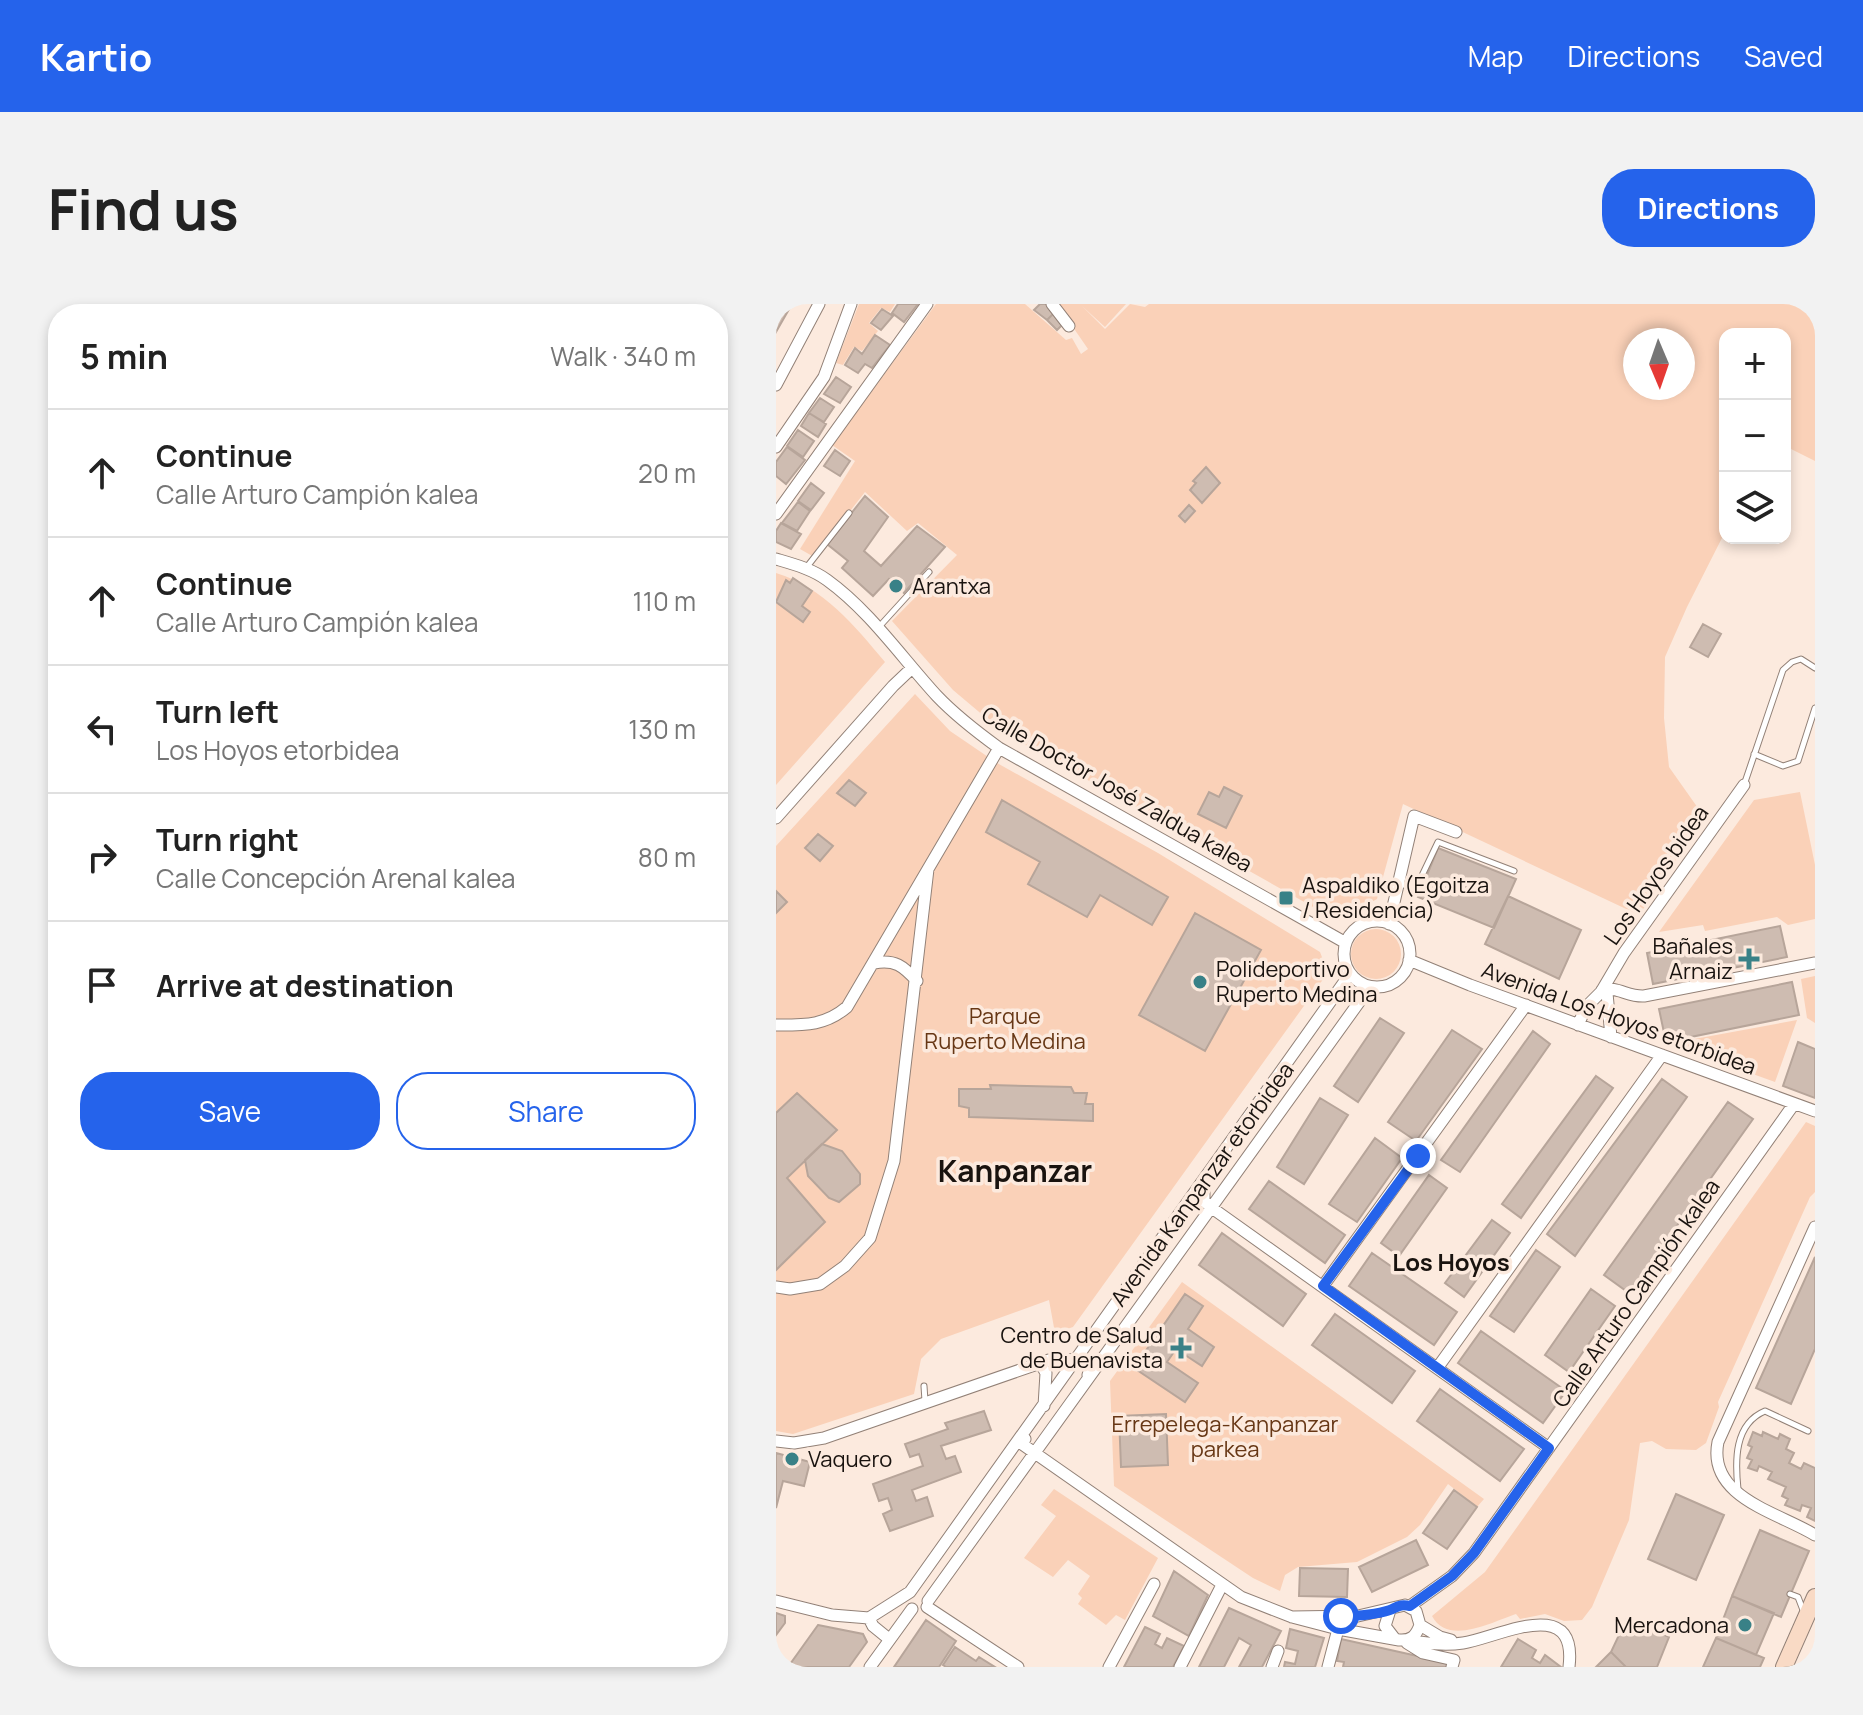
<!DOCTYPE html>
<html lang="en">
<head>
<meta charset="utf-8">
<style>
	body { margin:0; font-family:Manrope,sans-serif; background:#f2f2f2; color:#222 }
	.controls { position:absolute; right:24px; top:24px; display:grid; overflow:hidden; border-radius:16px; box-shadow:0 4px 12px #0003 }
	.controls button { width:72px; height:72px; display:grid; place-items:center; padding:0; border:0; border-bottom:2px solid #e0e0e0; background:#fff; color:#222; font:40px sans-serif }
	.compass { position:absolute; left:847px; top:24px; width:72px; height:72px; border-radius:50%; background:#fff; box-shadow:0 4px 12px #0003; rotate:178deg }
	.stop { position:absolute; width:24px; height:24px; margin:-18px; border:6px solid #2563eb; border-radius:50%; background:#fff }
	.stop.end { background:#2563eb; border-color:#fff; box-shadow:0 2px 8px #0008 }
	.list { margin:0; padding:0; list-style:none }
	h2 { display:flex; justify-content:space-between; align-items:center; height:104px; margin:0; padding:0 32px; font-size:34px }
	h2 small { font-size:26px; font-weight:400; color:#767676 }
	.list li { display:grid; grid-template-columns:52px 1fr auto; gap:24px; align-items:center; box-sizing:border-box; height:128px; padding:0 32px; border-top:2px solid #e0e0e0 }
	.list b { display:block; font-size:30px; white-space:nowrap }
	.list p { margin:0; font-size:26px; white-space:nowrap; color:#767676 }
	.list em { font-size:26px; font-style:normal; color:#767676 }
	.actions { display:flex; gap:16px; padding:24px 32px }
	.actions a { flex:1; padding:18px 0; border:2px solid #2563eb; border-radius:32px; text-align:center; font-size:28px; color:#2563eb }
	.actions .main { background:#2563eb; color:#fff }
	.icon { flex:none; width:44px; height:44px; fill:none; stroke:currentColor; stroke-width:2; stroke-linecap:round; stroke-linejoin:round }
	.map { position:relative; flex:none; width:1039px; height:1363px; overflow:hidden; border-radius:32px }
	header { display:flex; align-items:center; gap:48px; box-sizing:border-box; height:112px; padding:0 40px; background:#2563eb; color:#fff }
	header strong { font-size:38px }
	nav { display:flex; gap:44px; margin-inline-start:auto; font-size:28px }
	.intro { display:flex; align-items:center; justify-content:space-between; box-sizing:border-box; height:192px; padding:0 48px }
	h1 { margin:0; font-size:56px }
	.button { padding:20px 36px; border-radius:32px; background:#2563eb; color:#fff; font-size:28px; font-weight:700 }
	main { display:flex; gap:48px; padding:0 48px }
	aside { flex:1; background:#fff; border-radius:32px; box-shadow:0 4px 12px #0003 }
	.map>svg:first-child { display:block }
</style>
</head>
<body>
<header>
<strong>Kartio</strong>
<nav><a>Map</a><a>Directions</a><a>Saved</a></nav>
</header>
<div class="intro"><h1>Find us</h1><a class="button">Directions</a></div>
<main>
<aside>
<h2>5 min<small>Walk · 340 m</small></h2>
<ul class="list">
<li><svg class="icon" aria-label="ahead" viewBox="0 0 24 24"><path d="M12 20V5M6 11l6-6 6 6"/></svg><div><b>Continue</b><p>Calle Arturo Campión kalea</p></div><em>20 m</em></li>
<li><svg class="icon" aria-label="ahead" viewBox="0 0 24 24"><path d="M12 20V5M6 11l6-6 6 6"/></svg><div><b>Continue</b><p>Calle Arturo Campión kalea</p></div><em>110 m</em></li>
<li><svg class="icon" aria-label="left" viewBox="0 0 24 24"><path d="M17 20v-9H6M10 6l-5 5 5 5"/></svg><div><b>Turn left</b><p>Los Hoyos etorbidea</p></div><em>130 m</em></li>
<li><svg class="icon" aria-label="right" viewBox="0 0 24 24"><path d="M7 20v-9h11M14 6l5 5-5 5"/></svg><div><b>Turn right</b><p>Calle Concepción Arenal kalea</p></div><em>80 m</em></li>
<li><svg class="icon" aria-label="arrive" viewBox="0 0 24 24"><path d="M6 21V4h12l-3 4 3 4H6"/></svg><div><b>Arrive at destination</b></div></li>
</ul>
<div class="actions"><a class="main">Save</a><a>Share</a></div>
</aside>
<div class="map">
<svg width="1039" height="1363" viewBox="0 0 1039 1363">
	<rect width="100%" height="100%" fill="#fceade"/>
	<path fill="#fad1b8" fill-rule="evenodd" d="M83,0H119L114,8L105,4L93,19L102,27L86,47L78,43L67,61L60,59Z
		M160,0H249L290,36L296,34L305,50L312,45L281,0H350L329,23L306,2L329,25L354,0L369,3L373,0H1039V157L1009,142V30H949V228L911,303L889,353L888,414L893,463L929,514L863,611L627,500L601,595L562,617L228,429L177,386L116,317L181,251L142,219L131,227L89,188L38,253L24,245L79,157L56,141ZM859,36H907V84H859Z
		M0,269C48,284 78,321 109,358L0,481Z
		M139,390L174,427L221,459L382,549L544,648L549,661L548,674L297,1023L279,1029L273,996L165,1035L145,1055L138,1090L17,1130L0,1127V542Z
		M1024,488L1039,561V615L1012,621L1001,613L929,627L927,621L883,628L978,496Z
		M575 650a25 25 0 1 1 50 0a25 25 0 1 1-50 0Z
		M1039,672V719L1031,714L1025,675Z
		M1021,716L999,778L899,742L902,738Z
		M1030,818L1039,822V888L1034,893L942,1098L943,1103L930,1139L920,1146L890,1145L876,1137L864,1139L853,1216L816,1303L806,1316L788,1317L769,1310L744,1315L740,1310C716,1318 672,1342 656,1312L709,1268Z
		M406,978L708,1195L701,1203L672,1180L644,1221L631,1233L581,1258L522,1263L509,1271L504,1287L477,1274L338,1182L334,1077Z
		M278,1185L382,1254L349,1316L340,1311L330,1321L302,1300L306,1294L302,1290L314,1272L292,1256L277,1273L248,1254L280,1212L265,1201Z"/>
	<path fill="#cebcb1" stroke="#b7a59a" stroke-width="2" d="M0,0H16L0,28Z
		M122,0H142L128,18L116,9Z
		M264,0H272L279,8L271,16L258,6Z
		M106,5L117,12L105,26L95,19Z
		M279,8L287,20L281,26L271,16Z
		M99,31L114,41L96,64L89,60L82,69L69,61L79,44L86,50Z
		M60,73L75,83L64,99L48,90Z
		M44,94L58,103L48,118L33,109Z
		M33,109L50,120L42,133L25,122Z
		M22,126L38,137L27,153L11,142Z
		M11,143L29,156L10,180L0,172V158Z
		M59,146L74,157L64,172L48,162Z
		M430,163L444,179L426,199L414,186L420,179L417,177Z
		M35,179L48,189L35,206L22,197Z
		M89,192L112,213L88,247L105,262L141,222L169,243L128,289L113,275L97,292L66,264L72,257L51,240Z
		M22,198L34,207L21,227L6,219Z
		M413,201L419,207L409,218L403,212Z
		M5,219L25,230L15,245L0,238V227Z
		M17,274L36,287L26,302L34,308L27,318L0,298L10,276L14,279Z
		M927,320L945,330L932,353L914,343Z
		M73,476L90,489L79,502L61,489Z
		M448,483L466,492L450,524L422,510L433,488L443,493Z
		M226,496L392,593L376,621L324,591L311,613L252,580L264,558L210,528Z
		M42,530L57,542L44,557L29,544Z
		M662,544L740,575L718,624L642,593Z
		M0,587L11,598L0,609Z
		M732,592L805,626L783,675L709,640Z
		M419,609L485,646L429,747L363,711Z
		M1004,622L1011,653L877,680L871,649Z
		M1016,678L1023,711L890,738L883,705Z
		M604,714L628,729L582,798L558,782Z
		M676,726L706,745L640,837L612,818Z
		M757,727L774,740L684,868L665,856Z
		M1022,738L1039,745V794L1007,782Z
		M820,772L837,784L745,914L726,900Z
		M886,775L911,793L799,952L771,930Z
		M214,781L295,783L298,789H311L309,800H317V817L193,813V804L183,802V785H215Z
		M21,789L61,826L11,874L49,918L0,966V809Z
		M544,794L572,811L528,880L501,863Z
		M952,798L977,815L853,989L828,971Z
		M599,834L626,854L581,918L553,900Z
		M46,840L66,847L84,870V880L63,898L53,894L32,872L29,856Z
		M653,871L671,884L623,952L605,939Z
		M493,877L569,931L549,959L473,905Z
		M716,916L734,929L688,993L669,979Z
		M446,929L530,990L507,1022L423,961Z
		M760,946L784,963L738,1028L714,1012Z
		M596,949L681,1008L658,1041L573,982Z
		M1039,953V1045L1015,1100L980,1084Z
		M815,985L839,1002L793,1068L769,1051Z
		M409,990L427,1002L412,1025L438,1043L426,1062L400,1045L391,1058L422,1079L409,1098L358,1064Z
		M559,1010L639,1067L616,1099L536,1041Z
		M705,1027L790,1087L767,1119L682,1059Z
		M664,1085L748,1145L724,1177L641,1117Z
		M208,1107L215,1126L165,1142L170,1155L179,1152L185,1168L136,1186L140,1197L151,1193L157,1212L114,1227L107,1210L116,1206L112,1194L103,1197L97,1180L147,1162L143,1150L134,1153L129,1140L172,1125L169,1119Z
		M390,1110L392,1161L345,1163L343,1112Z
		M977,1128L986,1132L987,1128L1002,1135L1004,1130L1014,1135L1010,1145L1018,1149L1013,1159L1025,1165L1028,1159L1039,1164V1217L1031,1213L1035,1204L1026,1201L1024,1207L1009,1201L1012,1195L1006,1192L1010,1183L992,1175L996,1168L983,1162L981,1167L972,1164L976,1156L971,1154L976,1143L972,1141Z
		M0,1149L34,1158L28,1182L7,1177L0,1204Z
		M678,1186L701,1203L671,1245L647,1229Z
		M900,1190L948,1211L920,1276L872,1255Z
		M984,1226L1033,1247L1005,1313L956,1292Z
		M640,1236L652,1261L596,1288L583,1263Z
		M524,1264L572,1265L571,1293L523,1292Z
		M398,1267L432,1291L413,1332L377,1312Z
		M956,1292L998,1309L980,1351L940,1334Z
		M453,1304L505,1327L486,1363H463L475,1341L463,1334L448,1363H423Z
		M0,1309L9,1312V1319L0,1331Z
		M851,1314L893,1333L881,1363H850L835,1348Z
		M150,1316L180,1337L163,1363H118Z
		M42,1321L87,1330L91,1338L73,1363H12Z
		M369,1323L384,1330L379,1340L386,1344L391,1334L408,1342L397,1363H348Z
		M514,1325L548,1334L539,1363H508L509,1358L519,1360L522,1347L510,1344Z
		M940,1334L988,1354L984,1363H927Z
		M565,1335L673,1359L672,1363H567L568,1358L561,1357Z
		M742,1335L760,1346L756,1354L764,1359L769,1351L785,1363H725Z
		M179,1343L200,1357L203,1353L219,1363H170L167,1361Z
		M835,1348L850,1363H820Z"/>
	<g fill="none" stroke-linecap="round" stroke-linejoin="round">
		<g stroke="#928177" stroke-width="7">
			<path id="lane" d="M30,264L73,209
				M102,324L153,268
				M978,450L1007,462L1022,457L1039,404
				M968,481L1007,366L1016,358L1025,355L1039,364
				M624,580L640,584L662,538L738,567
				M148,1082L149,1097
				M962,1185C959,1157 958,1120 989,1107L1032,1127
				M1014,1290L1022,1293L1027,1306"/>
		</g>
		<g stroke="#928177" stroke-width="13">
			<path id="street" d="M276,0L293,22
				M0,81L43,0
				M0,143L48,73L75,0
				M0,210L151,0
				M0,255C17,260 36,265 51,276C94,307 126,354 161,392C180,412 201,428 223,444L570,639
				M0,514L117,382L136,364
				M568 650a33 33 0 1 1 66 0a33 33 0 1 1-66 0Z
				M613,620L638,512L680,528
				M633,656L694,681L1039,807
				M98,659C119,655 127,662 141,677
				M826,686C841,682 852,693 868,692L1039,659
				M825,688L831,689L835,733
				M0,721C28,721 49,722 71,703L223,444
				M802,721L810,703L825,688L848,649L968,481
				M428,882V897L436,904L773,1144
				M1039,923L942,1138C931,1193 1001,1208 1039,1231
				M547,982L750,701
				M0,983L14,985L44,980L69,962L94,934L118,857L152,565
				M265,1060L270,1069L268,1102
				M662,1063L886,751
				M249,1135L243,1138L465,1293L516,1313L562,1325L623,1336C635,1337 640,1332 644,1321L640,1307L629,1301L582,1312L516,1313
				M0,1137L18,1139L48,1134L273,1056C288,1055 302,1054 315,1062L312,1071
				M0,1297L56,1311L93,1314L134,1288L574,670
				M152,1297L594,683
				M634,1302L676,1272L698,1249L1018,800
				M151,1303L242,1363
				M614,1306L609,1322L619,1335
				M93,1314L97,1322L113,1335
				M644,1321L664,1333L675,1336
				M630,1336C649,1339 667,1342 687,1339C721,1334 802,1289 793,1363
				M631,1339L647,1349L678,1356L676,1363
				M94,1363L136,1305
				M333,1363L378,1280
				M404,1363L446,1281
				M496,1363L502,1347
				M552,1363L562,1325"/>
		</g>
		<g stroke="#928177" stroke-width="18">
			<path id="secondary" d="M1008,1363L1039,1293"/>
		</g>
		<use href="#lane" stroke="#fff" stroke-width="5"/>
		<use href="#street" stroke="#fff" stroke-width="11"/>
		<use href="#secondary" stroke="#f9dac5" stroke-width="16"/>
	</g>
	<g fill="none" stroke-linecap="round" stroke-linejoin="round">
		<path stroke="#2563eb" stroke-width="10" d="M565,1312C581,1312 599,1311 614,1306C623,1302 625,1300 634,1302L676,1272L698,1249L773,1144L547,982L642,852"/>
	</g>
	<g fill="#398187" stroke="#fceade" stroke-width="3">
		<circle cx="120" cy="282" r="8"/>
		<rect x="502" y="586" width="16" height="16" rx="4"/>
		<path d="M969 643h8v8h8v8h-8v8h-8v-8h-8v-8h8z"/>
		<circle cx="424" cy="678" r="8"/>
		<path d="M401 1032h8v8h8v8h-8v8h-8v-8h-8v-8h8z"/>
		<circle cx="16" cy="1155" r="8"/>
		<circle cx="969" cy="1321" r="8"/>
	</g>
	<g text-anchor="middle" stroke-width="7" stroke-linejoin="round" paint-order="stroke">
		<g font-size="22" fill="#19130f" stroke="#fceade" text-anchor="start">
			<text x="136" y="290">Arantxa</text>
			<text x="526" y="589">Aspaldiko (Egoitza<tspan x="526" dy="25">/ Residencia)</tspan></text>
			<text x="957" y="650" text-anchor="end">Bañales<tspan x="957" dy="25">Arnaiz</tspan></text>
			<text x="440" y="673">Polideportivo<tspan x="440" dy="25">Ruperto Medina</tspan></text>
			<text x="387" y="1039" text-anchor="end">Centro de Salud<tspan x="387" dy="25">de Buenavista</tspan></text>
			<text x="32" y="1163">Vaquero</text>
			<text x="953" y="1329" text-anchor="end">Mercadona</text>
		</g>
		<g font-size="22" fill="#19130f" stroke="#fceade">
			<text transform="translate(341 485) rotate(30)" y="8">Calle Doctor José Zaldua kalea</text>
			<text transform="translate(880 571) rotate(-55)" y="8">Los Hoyos bidea</text>
			<text transform="translate(843 714) rotate(20)" y="8">Avenida Los Hoyos etorbidea</text>
			<text transform="translate(426 880) rotate(-54)" y="8">Avenida Kanpanzar etorbidea</text>
			<text transform="translate(860 989) rotate(-55)" y="8">Calle Arturo Campión kalea</text>
		</g>
		<g font-size="22" fill="#673715" stroke="#fceade">
			<text x="229" y="720">Parque<tspan x="229" dy="25">Ruperto Medina</tspan></text>
			<text x="449" y="1128">Errepelega-Kanpanzar<tspan x="449" dy="25">parkea</tspan></text>
		</g>
		<g font-size="24" font-weight="bold" fill="#19130f" stroke="#fceade">
			<text x="675" y="967">Los Hoyos</text>
		</g>
		<g font-size="30" font-weight="bold" fill="#19130f" stroke="#fceade">
			<text x="239" y="878">Kanpanzar</text>
		</g>
	</g>
</svg>
<div class="controls">
<button>+</button>
<button>−</button>
<button><svg class="icon" aria-label="layers" viewBox="0 0 24 24"><path d="M12 4l9 5-9 5-9-5zM3 14l9 5 9-5"/></svg></button>
</div>
<svg class="compass" viewBox="-18 -18 36 36"><path d="M0-13l5 13h-10z" fill="#e53935"/><path d="M0 13l5-13h-10z" fill="#767676"/></svg>
<div class="stop" style="left:565px;top:1312px"></div>
<div class="stop end" style="left:642px;top:852px"></div>
</div>
</main>
</body>
</html>
